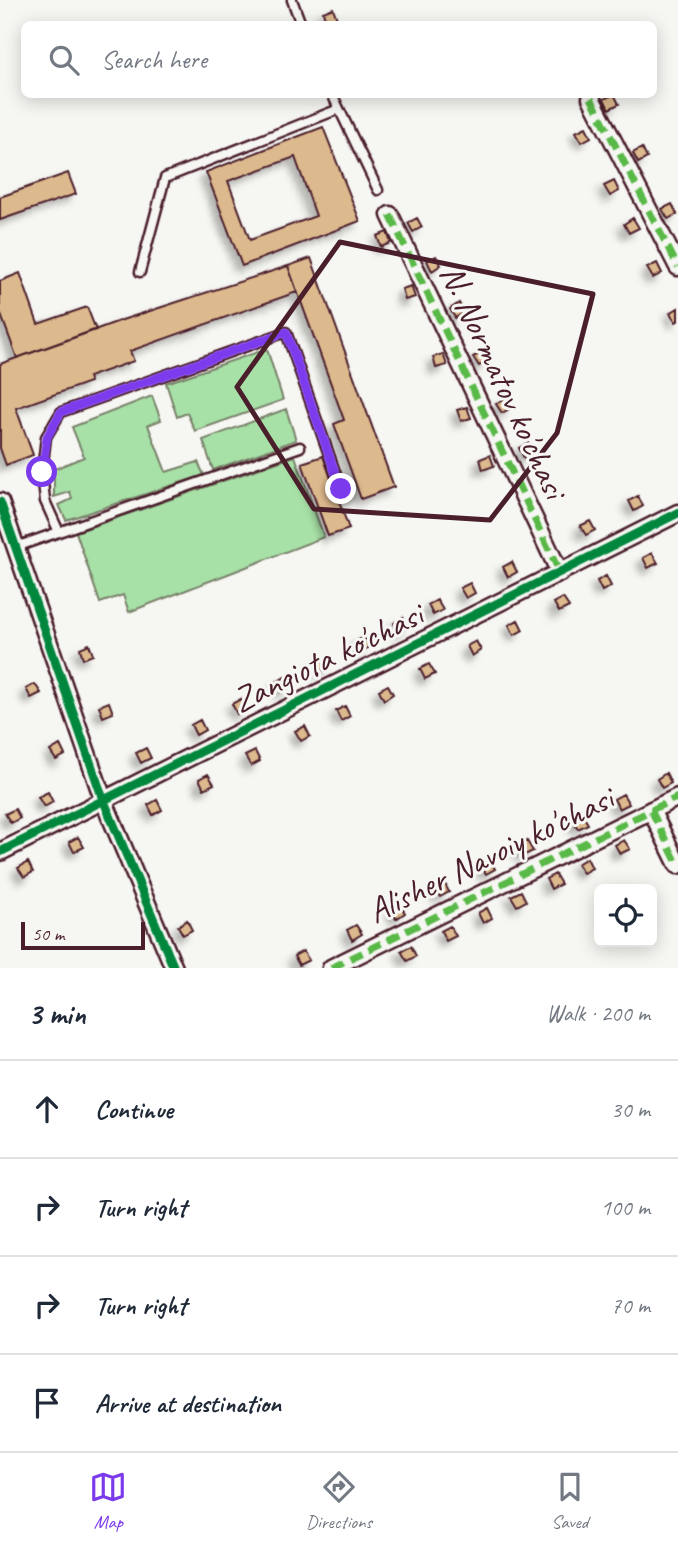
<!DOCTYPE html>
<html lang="en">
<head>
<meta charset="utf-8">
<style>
	body { margin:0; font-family:Caveat,sans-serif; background:#f2f2f3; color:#1f2937 }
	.controls { position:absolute; right:21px; bottom:21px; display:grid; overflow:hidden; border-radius:10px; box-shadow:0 4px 18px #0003 }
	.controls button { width:63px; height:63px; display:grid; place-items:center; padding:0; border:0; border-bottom:2px solid #e0e1e3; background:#fff; color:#1f2937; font:35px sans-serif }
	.scale { position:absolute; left:21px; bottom:18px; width:124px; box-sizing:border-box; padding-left:7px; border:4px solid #4a1f2b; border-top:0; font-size:19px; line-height:24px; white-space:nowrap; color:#4a1f2b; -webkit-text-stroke:5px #f6f6f2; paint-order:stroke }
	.stop { position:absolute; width:21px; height:21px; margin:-16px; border:5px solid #7c3aed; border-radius:50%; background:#fff }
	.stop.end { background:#7c3aed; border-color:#fff; box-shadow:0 2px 7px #0008 }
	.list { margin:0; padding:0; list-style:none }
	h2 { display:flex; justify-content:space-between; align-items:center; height:91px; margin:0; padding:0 28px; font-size:30px }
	h2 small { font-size:23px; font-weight:400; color:#747a83 }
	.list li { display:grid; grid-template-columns:46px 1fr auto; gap:21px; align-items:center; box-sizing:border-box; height:98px; padding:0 28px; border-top:2px solid #e0e1e3 }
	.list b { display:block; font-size:26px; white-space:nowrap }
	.list em { font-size:23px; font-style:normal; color:#747a83 }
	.icon { flex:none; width:38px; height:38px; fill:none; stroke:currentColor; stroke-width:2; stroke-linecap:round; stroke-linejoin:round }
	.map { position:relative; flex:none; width:678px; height:968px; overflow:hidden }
	.search { position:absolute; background:#fff; box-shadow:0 4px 18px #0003; left:21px; right:21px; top:21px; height:77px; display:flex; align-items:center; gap:18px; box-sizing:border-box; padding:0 24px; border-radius:10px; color:#747a83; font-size:26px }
	.sheet { height:483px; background:#fff }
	nav { display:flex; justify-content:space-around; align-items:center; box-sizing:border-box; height:98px; border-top:2px solid #e0e1e3; background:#fff; font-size:19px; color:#747a83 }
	nav a { display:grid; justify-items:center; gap:4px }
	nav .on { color:#7c3aed }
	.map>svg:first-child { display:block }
</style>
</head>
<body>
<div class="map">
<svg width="678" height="968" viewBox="0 0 678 968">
	<defs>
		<filter id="shadow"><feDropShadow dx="-6" dy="6" stdDeviation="3.5" flood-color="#0004"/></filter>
	</defs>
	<rect width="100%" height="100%" fill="#f6f6f2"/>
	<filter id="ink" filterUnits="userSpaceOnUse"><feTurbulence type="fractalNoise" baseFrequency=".0143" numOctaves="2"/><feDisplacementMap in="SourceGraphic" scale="14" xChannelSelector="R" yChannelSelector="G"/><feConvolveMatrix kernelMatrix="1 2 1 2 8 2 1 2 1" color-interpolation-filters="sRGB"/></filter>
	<g filter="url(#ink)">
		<path fill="#a7e1a7" stroke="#788069" stroke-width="2" d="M267,349L283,400L195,431L187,413L177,417L166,383Z
			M152,396L161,420L148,425L166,472L198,462L204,475L66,520L59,505L72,499L70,492L54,497V469L84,457L72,427Z
			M286,409L296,440L213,470L203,440Z
			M295,456L324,537L129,612L123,595L100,603L76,532Z"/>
		<path fill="#ddb98e" stroke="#4a1f2b" stroke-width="2" fill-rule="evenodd" filter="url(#shadow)" d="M333,8L337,19L327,23L323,12Z
			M614,94L619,104L609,109L604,99Z
			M323,127L360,221L242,266L206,172ZM295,157L316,216L250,240L228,181Z
			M586,127L591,137L582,142L576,132Z
			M642,148L647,158L638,163L633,153Z
			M68,173L76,194L0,220V197Z
			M614,181L619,191L610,196L604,186Z
			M672,204L677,214L668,219L662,209Z
			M417,218L422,227L413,232L408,223Z
			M633,218L639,228L629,233L624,224Z
			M387,232L391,243L381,247L377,236Z
			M436,256L441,265L432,271L427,261Z
			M311,258L394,487L361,499L334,424L344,420L288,266Z
			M657,263L662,273L653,278L647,268Z
			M288,266L297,292L130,351L134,361L88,377L90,382L16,408L33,455L6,465L0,448V364L122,320Z
			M20,273L38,324L87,307L96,330L17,358L0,312V281Z
			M411,286L415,297L405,300L402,289Z
			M459,303L464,313L455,318L450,309Z
			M678,308V321L676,322L670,313Z
			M483,352L488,361L479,366L473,357Z
			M443,354L447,365L436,368L433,357Z
			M506,398L511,408L502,413L496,404Z
			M467,407L471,418L461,421L457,410Z
			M528,443L533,453L524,458L519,448Z
			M490,455L494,466L483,470L480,459Z
			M323,456L349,529L328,536L302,463Z
			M638,496L643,506L634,511L629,501Z
			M590,521L595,530L586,535L580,526Z
			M652,553L658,563L648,568L643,558Z
			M512,562L517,572L508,577L503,567Z
			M606,576L611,586L602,591L597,581Z
			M470,583L475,593L466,598L460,588Z
			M563,598L569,607L559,612L554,603Z
			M437,600L443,610L433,615L428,605Z
			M403,617L408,627L399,632L394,623Z
			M518,620L523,630L514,635L509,625Z
			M364,637L369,647L360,652L355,642Z
			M476,641L481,650L472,656L467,646Z
			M89,644L93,655L83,659L80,648Z
			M325,657L330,666L321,672L315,662Z
			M429,664L435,674L425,679L420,669Z
			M285,677L290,687L281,692L275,683Z
			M35,684L41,693L31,698L26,689Z
			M388,685L393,694L384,700L379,690Z
			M241,699L246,709L237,714L232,704Z
			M109,702L113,713L103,717L99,706Z
			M345,706L350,716L341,721L336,711Z
			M200,720L205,730L196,735L191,725Z
			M305,726L310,736L301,741L295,731Z
			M60,745L65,755L56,760L50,751Z
			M146,748L151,758L141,763L136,753Z
			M255,751L260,761L251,766L245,756Z
			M666,773L671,783L662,788L657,779Z
			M208,774L214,784L204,789L199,779Z
			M48,792L53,802L44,807L38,797Z
			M623,794L629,804L619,809L614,799Z
			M157,800L162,810L153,815L148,805Z
			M15,809L20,818L11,823L5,814Z
			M582,814L588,824L578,829L573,820Z
			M78,837L84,847L74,852L69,842Z
			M624,840L630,849L620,854L615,845Z
			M527,841L533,851L523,856L518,847Z
			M587,858L592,868L583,873L577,864Z
			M490,859L495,869L486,874L481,865Z
			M28,862L33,872L24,877L18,868Z
			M555,874L561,884L551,889L546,879Z
			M444,882L449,892L440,897L434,887Z
			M521,891L526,901L517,906L511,896Z
			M400,904L405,913L396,919L391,909Z
			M487,908L492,918L483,923L478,913Z
			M187,920L192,930L183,935L178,926Z
			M356,925L362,934L352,940L347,930Z
			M450,926L456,936L446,941L441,931Z
			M411,946L416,956L407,961L401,951Z
			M303,951L309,960L299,965L294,956Z"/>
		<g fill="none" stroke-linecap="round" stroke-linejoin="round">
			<g stroke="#4a1f2b" stroke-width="13">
				<path id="service" d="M292,0L301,24
					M332,94L378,190
					M140,272L165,178L339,109
					M59,532L45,501L42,472L46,437L61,412L286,332L341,489
					M16,547L300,447"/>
			</g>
			<g stroke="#4a1f2b" stroke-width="21">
				<path id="minor" d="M591,98L678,267
					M390,215L560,573
					M0,502L103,799L174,968
					M651,810L678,865
					M0,852L678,513
					M331,968L678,797"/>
			</g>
			<use href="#service" stroke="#f6f6f2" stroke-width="8"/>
			<use href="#minor" stroke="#f6f6f2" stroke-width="16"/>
			<path stroke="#58b947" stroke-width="7" stroke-dasharray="14 7" stroke-linecap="butt" d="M591,98L678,267
				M390,215L560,573
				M651,810L678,865
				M331,968L678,797"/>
			<g stroke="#f6f6f2" stroke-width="13">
				<path id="cycleway" d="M0,502L103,799L174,968
					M0,852L678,513"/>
			</g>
			<use href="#cycleway" stroke="#00873e" stroke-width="9"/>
		</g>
	</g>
	<g fill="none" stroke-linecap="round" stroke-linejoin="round" filter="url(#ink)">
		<path stroke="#7c3aed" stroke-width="9" d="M42,472L47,437L61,412L286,332L341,489"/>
	</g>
	<path fill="none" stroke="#4a1f2b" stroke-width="5" stroke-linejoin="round" d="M340,242L593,294L557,433L490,520L314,509L237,387Z"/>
	<g text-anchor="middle" stroke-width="6" stroke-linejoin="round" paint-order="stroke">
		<g font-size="35" fill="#4a1f2b" stroke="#f6f6f2">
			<text transform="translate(504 381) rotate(65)" y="12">N. Normatov ko'chasi</text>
			<text transform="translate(327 657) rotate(-26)" y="12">Zangiota ko'chasi</text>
			<text transform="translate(490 854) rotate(-26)" y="12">Alisher Navoiy ko'chasi</text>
		</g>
	</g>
</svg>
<div class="controls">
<button><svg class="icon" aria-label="locate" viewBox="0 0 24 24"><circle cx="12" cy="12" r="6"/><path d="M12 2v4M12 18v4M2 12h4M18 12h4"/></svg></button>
</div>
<div class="scale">50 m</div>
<div class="stop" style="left:42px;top:472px"></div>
<div class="stop end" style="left:341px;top:489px"></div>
<div class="search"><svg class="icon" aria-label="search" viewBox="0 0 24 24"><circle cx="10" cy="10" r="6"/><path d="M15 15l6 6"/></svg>Search here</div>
</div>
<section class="sheet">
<h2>3 min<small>Walk · 200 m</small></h2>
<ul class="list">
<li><svg class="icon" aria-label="ahead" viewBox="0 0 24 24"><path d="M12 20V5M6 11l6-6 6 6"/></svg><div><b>Continue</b></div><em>30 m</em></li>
<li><svg class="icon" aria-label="right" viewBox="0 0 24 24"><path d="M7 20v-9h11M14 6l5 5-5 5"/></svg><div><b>Turn right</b></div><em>100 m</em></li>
<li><svg class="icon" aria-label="right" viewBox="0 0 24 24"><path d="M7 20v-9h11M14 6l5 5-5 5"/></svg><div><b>Turn right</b></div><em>70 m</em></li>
<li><svg class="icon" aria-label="arrive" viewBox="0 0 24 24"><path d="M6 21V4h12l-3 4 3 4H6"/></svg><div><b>Arrive at destination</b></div></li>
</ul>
</section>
<nav>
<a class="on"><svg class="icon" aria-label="map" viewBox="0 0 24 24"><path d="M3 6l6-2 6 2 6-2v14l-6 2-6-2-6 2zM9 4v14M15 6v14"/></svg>Map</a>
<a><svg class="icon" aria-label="directions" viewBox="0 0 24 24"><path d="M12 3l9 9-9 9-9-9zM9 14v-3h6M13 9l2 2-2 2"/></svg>Directions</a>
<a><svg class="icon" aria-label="saved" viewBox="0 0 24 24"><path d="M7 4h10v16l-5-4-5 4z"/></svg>Saved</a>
</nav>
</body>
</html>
